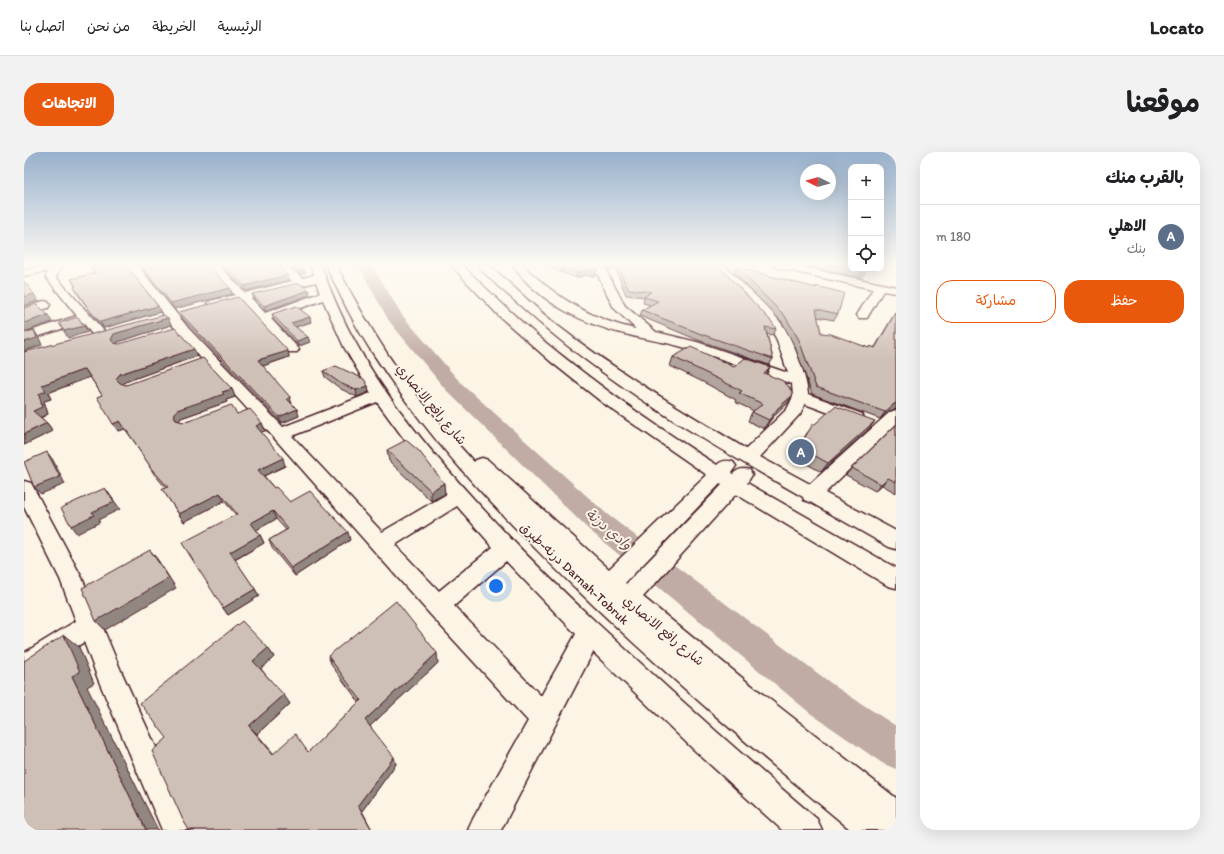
<!DOCTYPE html>
<html lang="ar">
<head>
<meta charset="utf-8">
<style>
	body { margin:0; font-family:Itim,"Playpen Sans Arabic",sans-serif; background:#f2f2f2; color:#202124; direction:rtl }
	.controls { position:absolute; right:12px; top:12px; display:grid; overflow:hidden; border-radius:8px; box-shadow:0 4px 16px #0002 }
	.controls button { width:36px; height:36px; display:grid; place-items:center; padding:0; border:0; border-bottom:1px solid #e0e0e0; background:#fff; color:#202124; font:20px sans-serif }
	.compass { position:absolute; left:776px; top:12px; width:36px; height:36px; border-radius:50%; background:#fff; box-shadow:0 4px 16px #0002; rotate:275deg }
	.you { position:absolute; left:472px; top:434px; width:14px; height:14px; margin:-10px; border:3px solid #fff; border-radius:50%; background:#1a73e8; box-shadow:0 0 0 6px #1a73e833 }
	.badge { display:grid; place-items:center; width:26px; height:26px; border-radius:50%; background:#ea580c; color:#fff; font-size:13px; font-weight:700 }
	.pin { position:absolute; translate:-50% -50%; border:2px solid #fff; box-shadow:0 1px 4px #0006 }
	.list { margin:0; padding:0; list-style:none }
	h2 { display:flex; justify-content:space-between; align-items:center; height:52px; margin:0; padding:0 16px; font-size:17px }
	h2 small { font-size:13px; font-weight:400; color:#757577 }
	.list li { display:grid; grid-template-columns:26px 1fr auto; gap:12px; align-items:center; box-sizing:border-box; height:64px; padding:0 16px; border-top:1px solid #e0e0e0 }
	.list b { display:block; font-size:15px; white-space:nowrap }
	.list p { margin:0; font-size:13px; white-space:nowrap; color:#757577 }
	.list em { font-size:13px; font-style:normal; color:#757577 }
	.actions { display:flex; gap:8px; padding:12px 16px }
	.actions a { flex:1; padding:9px 0; border:1px solid #ea580c; border-radius:16px; text-align:center; font-size:14px; color:#ea580c }
	.actions .main { background:#ea580c; color:#fff }
	.icon { flex:none; width:22px; height:22px; fill:none; stroke:currentColor; stroke-width:2; stroke-linecap:round; stroke-linejoin:round }
	.map { position:relative; flex:none; width:872px; height:678px; overflow:hidden; direction:ltr; border-radius:16px }
	header { display:flex; align-items:center; gap:24px; box-sizing:border-box; height:56px; padding:0 20px; background:#fff; border-bottom:1px solid #e0e0e0 }
	header strong { font-size:19px }
	nav { display:flex; gap:22px; margin-inline-start:auto; font-size:14px }
	.intro { display:flex; align-items:center; justify-content:space-between; box-sizing:border-box; height:96px; padding:0 24px }
	h1 { margin:0; font-size:28px }
	.button { padding:10px 18px; border-radius:16px; background:#ea580c; color:#fff; font-size:14px; font-weight:700 }
	main { display:flex; gap:24px; padding:0 24px }
	aside { flex:1; background:#fff; border-radius:16px; box-shadow:0 4px 16px #0002 }
	.map>svg:first-child { display:block }
</style>
</head>
<body>
<header>
<strong>Locato</strong>
<nav><a>الرئيسية</a><a>الخريطة</a><a>من نحن</a><a>اتصل بنا</a></nav>
</header>
<div class="intro"><h1>موقعنا</h1><a class="button">الاتجاهات</a></div>
<main>
<aside>
<h2>بالقرب منك<small></small></h2>
<ul class="list">
<li><span class="badge" style="background:#5c6f8a">A</span><div><b>الاهلي</b><p>بنك</p></div><em>180 m</em></li>
</ul>
<div class="actions"><a class="main">حفظ</a><a>مشاركة</a></div>
</aside>
<div class="map">
<svg width="872" height="678" viewBox="0 0 872 678">
	<rect width="100%" height="100%" fill="#fcf5e5"/>
	<filter id="ink" filterUnits="userSpaceOnUse"><feTurbulence type="fractalNoise" baseFrequency=".025" numOctaves="2"/><feDisplacementMap in="SourceGraphic" scale="8" xChannelSelector="R" yChannelSelector="G"/><feConvolveMatrix kernelMatrix="1 2 1 2 8 2 1 2 1" color-interpolation-filters="sRGB"/></filter>
	<g filter="url(#ink)">
		<g fill="none" stroke-linecap="round" stroke-linejoin="round">
			<path fill="#c0aca5" fill-rule="evenodd" d="M334,113H348L378,163L436,230L584,363L812,535L872,574V617L858,611L786,561L564,377L422,238L365,169Z"/>
			<g stroke="#4a1f2b" stroke-width="3">
				<path id="minor" d="M20,113H40L36,116L32,125L80,179L82,182L80,185H70L59,170L0,189V181L53,164L22,125L24,119L0,124V118Z
					M102,113H113L165,177L259,275L347,241L320,195L299,148L247,167L275,197L273,200H263L216,149L190,156L186,155L184,152L186,149L211,143L184,113H195L221,141L268,129L249,113H261L279,126L290,123L287,113H297C307,141 319,169 334,195C354,232 380,265 406,297C458,359 514,416 573,471C645,538 718,603 793,667L798,678H758L668,596L569,500L477,678H444L449,667L504,569L405,461L252,288L175,204L138,161ZM292,130L296,141L241,161L227,146ZM353,250L386,295L423,342L358,380L268,284ZM433,354L469,395L415,439L371,393ZM482,409L552,482L517,544L430,454Z
					M302,113H312C328,144 345,174 364,203C389,241 419,276 450,310L452,308L458,306L464,308L585,417L683,323L579,251L526,209L475,164L427,113H438C470,144 502,176 537,203C587,243 639,279 693,313C698,308 703,308 709,310L712,314L707,321L709,322C714,317 718,316 726,318L728,323L723,331L872,416V436L864,434L712,342L619,445L722,529L872,646V678H827C739,605 651,531 568,452C489,376 412,298 352,206C332,177 317,145 302,113ZM696,332L698,333L602,432L601,431Z
					M454,113H465C488,133 510,155 534,174C593,220 658,258 722,297L763,257L769,245L768,232C733,220 698,206 662,196C643,190 624,188 605,183C561,173 516,151 488,113H499C531,145 568,168 612,177L590,156L569,113H579L601,154L632,180L673,190L764,221L753,188L746,175L689,113H700C718,132 741,151 757,171C768,185 783,225 784,242L838,262L840,266L838,270L832,271L781,252L776,262L736,305L786,332L866,260L872,258V272L801,341L872,379V397L865,395L786,350L780,348L779,345C681,289 581,231 498,155C484,142 466,129 454,113Z
					M749,113H770L872,135V141L859,139L843,166H835L833,163L849,137L754,116Z
					M20,149L24,150L26,153L24,156L0,163V155Z
					M0,329L7,331L58,426L97,519L170,678H138L74,527L60,490L9,524L0,527V501L52,469L36,427L0,355Z"/>
			</g>
			<use href="#minor" fill="#fcf5e5" fill-rule="evenodd"/>
		</g>
		<path fill="#b2a59d" stroke="#4a1f2b" d="M65,113H102L134,154L136,160L80,176L70,165L53,141L50,135L51,134L47,127L70,122Z
			M197,113H252L265,128L221,139Z
			M266,113H269L281,118V121L276,122L266,115Z
			M522,113H571L573,117L572,123L566,125L562,123L552,126L540,121H537Z
			M580,113H694L752,177L749,183L743,182L749,207L745,213L674,188L616,164L618,158L626,153L619,151L620,145L602,143L591,116L584,119Z
			M778,113H827V117H843L838,125H834Z
			M712,115L791,136L792,134L814,162L810,168L793,165L797,181L845,196L851,195L872,159V257L865,259L856,267L788,242L771,195L758,170L710,121Z
			M119,116L206,136L208,142L150,157L122,122Z
			M228,142L286,143L241,159L230,147Z
			M155,160L264,199L265,205L239,214L268,252L275,264L258,271L158,166Z
			M248,162L287,170L272,175L286,190L275,194L250,168Z
			M147,173L94,190L92,192L173,204L101,230L99,232L102,233L208,237L211,245L202,248L203,250L157,266L155,269L159,270L213,262L238,271L241,279L237,280L261,314L240,324L250,336L266,350L326,388L271,424L248,396L245,388L262,378L252,367L232,378L236,383L240,391L211,408L231,437L235,444L204,463L199,456L212,363L200,349L160,370L138,337L142,336L130,322L125,314H126L113,295H114L101,277L94,279L78,243L66,225L24,241L27,247L20,249L24,262L17,266L23,271L29,279L0,293V200Z
			M649,205L710,215H746L743,222L763,252L749,265L740,277L724,269L728,260L730,259L711,250L712,248L681,231L646,214Z
			M299,219L344,234L345,240L333,245L317,237L301,225Z
			M851,269L844,278L797,320L769,304L783,281L791,272Z
			M872,273V341L858,333L851,339L822,323L828,316Z
			M363,298L421,342L407,349L365,309Z
			M244,496L250,505L237,517L266,552L233,582L250,602L284,600L335,550L308,514L304,504L414,511L346,574L372,612L338,659L348,678H165Z"/>
		<path fill="#918680" stroke="#4a1f2b" d="M585,113H592L591,116L584,119Z
			M541,115L540,121H537L538,116Z
			M563,117L562,123L552,126L553,121Z
			M573,117L572,123L566,125L567,119Z
			M839,117H843L838,125H834Z
			M281,118V121L276,122V119Z
			M263,123L265,128L221,139L220,134Z
			M206,136L208,142L150,157L147,151Z
			M285,138L286,143L241,159L240,154Z
			M10,142L14,149L0,154V145Z
			M134,154L136,160L80,176L76,170Z
			M24,163L28,170L0,180V171Z
			M286,165L287,170L268,176L267,171Z
			M144,166L147,173L94,190L91,195L87,188L90,182Z
			M60,174L64,180L44,186L40,179Z
			M10,178L15,186L18,193L0,199V190Z
			M284,185L286,190L275,194L273,189Z
			M170,197L173,204L101,230L97,235L92,227L96,222Z
			M264,199L265,205L236,215L234,208Z
			M746,215L741,224L740,221Z
			M61,217L66,225L24,241L27,247L20,249L24,262L15,266L9,259L15,242L18,233Z
			M344,234L345,240L333,245L332,238Z
			M208,237L211,245L202,248L203,250L157,266L154,270L152,268L150,263L153,258L198,240Z
			M769,243L763,252L749,265L740,277L745,268L754,256Z
			M266,245L268,252L263,247Z
			M872,251V257L865,259L856,267L861,260L870,252Z
			M273,257L275,264L258,271L255,265Z
			M96,269L101,277L94,279L89,272Z
			M851,269L844,278L797,320L804,311Z
			M23,271L29,279L0,293V282Z
			M238,271L241,279L235,281L232,274Z
			M23,300L29,308L41,332L17,342L10,335Z
			M259,306L261,314L237,325L234,318Z
			M864,326L858,333L851,339L857,332Z
			M420,331L421,342L407,349V339Z
			M81,336L96,357L74,368L76,370L53,382L47,374L68,360Z
			M196,341L200,349L160,370L155,362Z
			M249,359L252,367L231,379L227,371Z
			M324,380L326,388L271,424L267,416Z
			M236,383L240,391L210,408L206,400Z
			M126,398L134,408L152,436L81,478L72,469Z
			M231,437L235,444L204,463L199,456Z
			M40,483L55,495L70,531L63,535L134,678H122L48,524Z
			M244,496L250,505L236,518L229,509Z
			M413,501L414,511L344,576L341,568Z
			M260,543L266,552L233,582L225,574Z
			M370,605L372,612L338,659L348,678L334,653Z"/>
		<path fill="#cfc0b7" stroke="#4a1f2b" d="M65,113H102L134,154L76,170L66,159L50,135L52,134L47,127L71,121Z
			M132,113H185L206,136L147,151L119,116Z
			M201,113H252L263,123L220,134Z
			M267,113H269L281,118L276,119Z
			M533,113H571L573,117L567,119L563,117L553,121L541,115L538,116Z
			M593,113H694L748,170L752,177L741,175L749,207L677,182L618,158L634,149L620,145L627,140L604,137Z
			M712,115L792,136V134L820,141L814,162L792,157L797,181L807,182L845,196L846,194L851,196L872,160V251L870,252L861,260L792,235L775,188L761,164Z
			M0,129L10,142L0,145Z
			M275,131L285,138L240,154L228,142Z
			M214,145L264,199L234,208L266,245L263,247L273,257L255,265L155,160Z
			M13,152L24,163L0,171V156Z
			M272,154L286,165L267,171L284,185L273,189L248,162Z
			M140,163L144,166L90,182L87,188L90,191L95,192L151,176L170,197L96,222L92,227L96,231L102,233L179,206L208,237L198,240L200,242L153,258L150,263L152,268L159,270L165,269L207,253L213,262L226,257L238,271L232,274L259,306L234,318L250,336L252,335L266,350L286,339L324,380L267,416L245,388L264,377L249,359L227,371L236,383L206,400L231,437L199,456L158,391L213,362L196,341L155,362L138,337L144,335L125,314H126L113,295H114L96,269L89,272L73,245L78,243L61,217L18,233L22,239L15,242L18,255L9,259L23,271L0,282V200Z
			M54,165L60,174L40,179L35,171Z
			M10,178L13,186L0,190V181Z
			M667,195L710,215L721,206L746,215L740,221L759,229L765,235L769,243L754,256L745,268L728,260L739,252L715,241L718,239L684,222L649,205Z
			M312,214L340,227L344,234L332,238L316,231L299,219Z
			M811,254L851,269L804,311L775,295L789,272H791Z
			M872,273V330L864,326L857,332L828,316Z
			M382,288L395,299L420,331L407,339L363,298Z
			M23,300L36,325L10,335L0,310Z
			M81,336L90,350L68,360L70,363L47,374L37,356Z
			M126,398L145,426L72,469L58,436Z
			M372,449L413,501L341,568L370,605L334,653L348,678H165L159,668L128,599L143,586L116,551L218,469L244,496L229,509L260,543L225,574L249,602L271,582L284,600L337,548L304,504Z
			M40,483L56,520L48,524L122,678H0V509Z"/>
	</g>
	<linearGradient id="sky" x2="0" y2="1"><stop stop-color="#98b1cd"/><stop offset="0.54" stop-color="#fefaf3"/><stop offset="1" stop-color="#fefaf3" stop-opacity="0"/></linearGradient>
	<rect width="872" height="208" fill="url(#sky)"/>
	<g text-anchor="middle" stroke-width="4" stroke-linejoin="round" paint-order="stroke">
		<g font-size="13" fill="#4a1f2b" stroke="#fcf5e5">
			<text transform="translate(408 252) rotate(50)" y="5">شارع رافع الانصاري</text>
			<text transform="translate(551 421) rotate(43)" y="5">درنه-طبرق Darnah-Tobruk</text>
			<text transform="translate(640 478) rotate(40)" y="5">شارع رافع الانصاري</text>
		</g>
		<g font-size="14" font-style="italic" fill="#6d4950" stroke="#fcf5e5">
			<text transform="translate(585 377) rotate(40)" y="5">وادي درنة</text>
		</g>
	</g>
</svg>
<div class="controls">
<button>+</button>
<button>−</button>
<button><svg class="icon" aria-label="locate" viewBox="0 0 24 24"><circle cx="12" cy="12" r="6"/><path d="M12 2v4M12 18v4M2 12h4M18 12h4"/></svg></button>
</div>
<svg class="compass" viewBox="-18 -18 36 36"><path d="M0-13l5 13h-10z" fill="#e53935"/><path d="M0 13l5-13h-10z" fill="#757577"/></svg>
<div class="you"></div>
<div class="pin badge" style="left:777px;top:300px;background:#5c6f8a">A</div>
</div>
</main>
</body>
</html>
